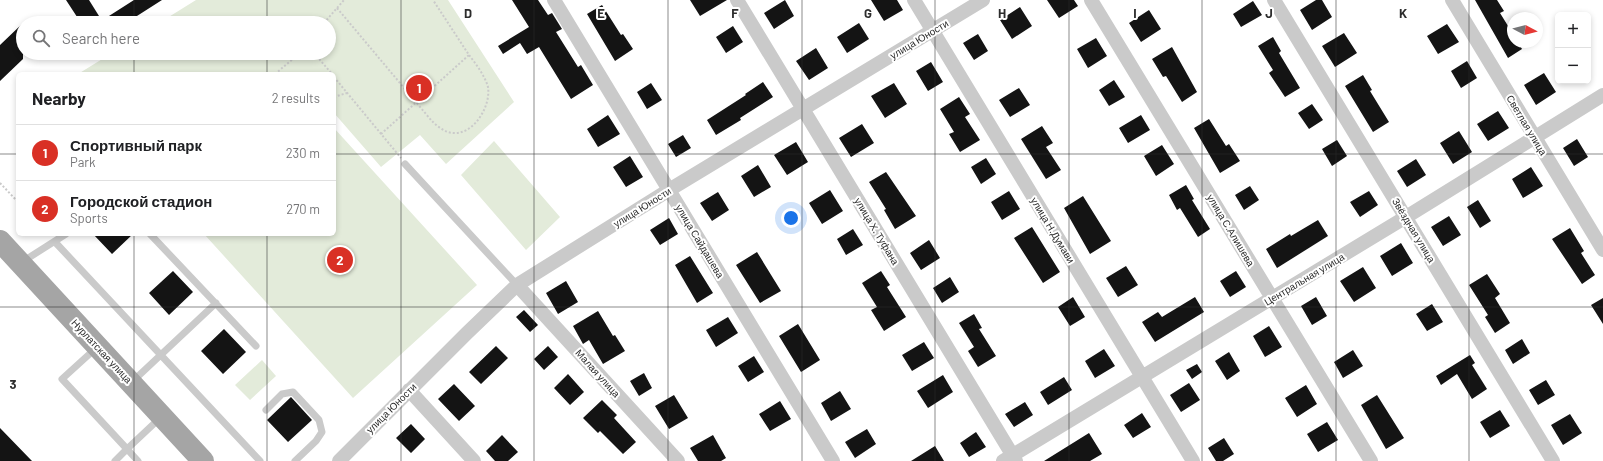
<!DOCTYPE html>
<html lang="en">
<head>
<meta charset="utf-8">
<style>
	body { margin:0; font-family:Barlow,sans-serif; background:#f6f6f6; color:#202124 }
	.controls { position:absolute; right:12px; top:12px; display:grid; overflow:hidden; border-radius:6px; box-shadow:0 2px 6px #0003 }
	.controls button { width:36px; height:36px; display:grid; place-items:center; padding:0; border:0; border-bottom:1px solid #e0e0e0; background:#fff; color:#202124; font:20px sans-serif }
	.compass { position:absolute; left:1507px; top:12px; width:36px; height:36px; border-radius:50%; background:#fff; box-shadow:0 2px 6px #0003; rotate:97deg }
	.you { position:absolute; left:791px; top:218px; width:14px; height:14px; margin:-10px; border:3px solid #fff; border-radius:50%; background:#1a73e8; box-shadow:0 0 0 6px #1a73e833 }
	.badge { display:grid; place-items:center; width:26px; height:26px; border-radius:50%; background:#d93025; color:#fff; font-size:13px; font-weight:700 }
	.pin { position:absolute; translate:-50% -50%; border:2px solid #fff; box-shadow:0 1px 4px #0006 }
	.list { margin:0; padding:0; list-style:none }
	h2 { display:flex; justify-content:space-between; align-items:center; height:52px; margin:0; padding:0 16px; font-size:17px }
	h2 small { font-size:13px; font-weight:400; color:#757577 }
	.list li { display:grid; grid-template-columns:26px 1fr auto; gap:12px; align-items:center; box-sizing:border-box; height:56px; padding:0 16px; border-top:1px solid #e0e0e0 }
	.list b { display:block; font-size:15px; white-space:nowrap }
	.list p { margin:0; font-size:13px; white-space:nowrap; color:#757577 }
	.list em { font-size:13px; font-style:normal; color:#757577 }
	.icon { flex:none; width:22px; height:22px; fill:none; stroke:currentColor; stroke-width:2; stroke-linecap:round; stroke-linejoin:round }
	.map { position:relative; flex:none; width:1603px; height:461px; overflow:hidden }
	.search { position:absolute; background:#fff; box-shadow:0 2px 6px #0003; left:16px; top:16px; width:320px; height:44px; display:flex; align-items:center; gap:10px; box-sizing:border-box; padding:0 14px; border-radius:22px; color:#757577; font-size:15px }
	.panel { position:absolute; background:#fff; box-shadow:0 2px 6px #0003; left:16px; top:72px; width:320px; height:164px; border-radius:6px }
	.map>svg:first-child { display:block }
</style>
</head>
<body>
<div class="map">
<svg width="1603" height="461" viewBox="0 0 1603 461">
	<rect width="100%" height="100%" fill="#fff"/>
	<path fill="#e3ebda" d="M196,0H448L514,102L446,164L420,135L381,167L334,113V74H78L112,53H329V23H159Z
		M334,128L477,285L353,398L204,234H334Z
		M494,141L560,217L526,250L461,175Z
		M262,360L276,376L250,400L235,385Z"/>
	<path fill="#141414" d="M66,0H89L99,16L88,23H81Z
		M134,0H162L126,23H98Z
		M512,0H538L548,15L552,13L562,29L556,32L578,67L581,65L593,85L571,99L539,47L527,54L520,43L503,54L498,46L529,27Z
		M690,0H727L700,16Z
		M785,0L794,16L774,29L764,13Z
		M871,0H897L903,10L884,21Z
		M1047,0H1074L1078,6L1059,18Z
		M1316,0H1322L1332,17L1312,30L1300,10Z
		M1475,0H1497L1504,11L1500,13L1513,34V42H1518L1522,49L1508,58Z
		M1253,1L1262,15L1241,27L1233,14Z
		M602,5L621,35L623,34L633,49L615,61L587,14Z
		M1020,7L1032,26L1012,39L1000,20Z
		M1149,10L1161,29L1141,42L1129,23Z
		M23,23V59L0,81V45Z
		M859,23L869,39L847,53L837,37Z
		M1447,24L1459,42L1438,54L1427,36Z
		M733,26L743,42L726,53L716,37Z
		M1344,33L1357,53L1335,67L1322,46Z
		M978,34L988,51L974,60L963,43Z
		M1273,37L1281,51L1279,53L1300,88L1285,97L1269,73L1273,70L1258,46Z
		M1096,38L1107,56L1088,68L1077,49Z
		M1172,47L1197,92L1182,102L1166,76L1163,77L1152,59Z
		M816,48L828,68L809,80L796,61Z
		M1467,61L1477,78L1461,88L1451,71Z
		M931,62L943,82L928,91L916,71Z
		M1544,73L1556,92L1536,105L1524,85Z
		M1363,75L1372,90L1370,91L1389,122L1373,132L1345,86Z
		M1114,80L1125,97L1109,106L1099,90Z
		M763,82L773,97L740,118L741,120L716,135L707,120L746,95L745,94Z
		M651,83L662,100L647,109L637,92Z
		M894,83L907,104L885,118L871,96Z
		M1019,88L1030,105L1010,117L999,100Z
		M959,97L970,114L965,117L980,140L960,152L949,134L954,132L940,109Z
		M1312,104L1323,120L1309,129L1298,113Z
		M1498,111L1509,128L1488,141L1477,124Z
		M608,115L620,134L598,147L587,129Z
		M1141,115L1150,130L1128,143L1119,128Z
		M1209,119L1226,146L1229,144L1240,161L1220,173L1194,128Z
		M862,124L874,143L851,157L839,138Z
		M1042,126L1053,143L1046,147L1061,170L1046,179L1021,139Z
		M1459,131L1472,152L1453,164L1440,143Z
		M683,135L691,148L676,157L668,144Z
		M1577,139L1588,157L1574,166L1563,148Z
		M1337,140L1347,156L1332,166L1322,149Z
		M796,142L808,162L787,175L774,155Z
		M1162,145L1174,164L1156,176L1144,156Z
		M630,156L643,177L626,187L613,167Z
		M986,158L996,174L981,184L971,167Z
		M1416,159L1426,175L1407,187L1397,171Z
		M758,165L771,187L754,197L741,176Z
		M1531,167L1543,186L1523,198L1512,179Z
		M886,172L916,216L895,229L884,210L886,209L869,182Z
		M1186,185L1194,199L1192,200L1210,229L1198,237L1180,208L1177,210L1169,195Z
		M1250,186L1259,200L1244,210L1235,195Z
		M830,190L843,211L822,224L809,203Z
		M1009,191L1020,209L1002,220L991,202Z
		M1369,191L1378,205L1360,217L1350,202Z
		M718,192L729,210L712,221L700,203Z
		M1083,196L1111,241L1090,254L1064,208Z
		M1478,200L1491,221L1480,228L1467,207Z
		M1449,216L1461,235L1443,246L1431,227Z
		M669,218L678,234L660,245L650,230Z
		M1318,220L1328,236L1277,268L1266,249L1290,234L1291,236Z
		M1032,227L1060,272L1043,283L1014,238Z
		M1570,228L1584,251L1581,253L1595,275L1582,284L1552,239Z
		M853,229L863,245L846,255L837,239Z
		M93,234H133L112,254Z
		M929,240L940,258L921,270L910,253Z
		M1401,243L1413,263L1392,276L1380,256Z
		M757,252L781,291L760,303L736,265Z
		M690,256L713,293L697,303L675,265Z
		M1126,266L1138,285L1118,297L1106,278Z
		M1363,267L1376,288L1354,302L1340,281Z
		M173,271L193,292L169,315L149,293Z
		M881,271L890,285L887,287L906,317L884,331L871,310L877,307L862,283Z
		M1236,271L1246,287L1230,297L1220,281Z
		M1487,274L1500,294L1495,298L1510,323L1495,333L1485,317L1488,315L1469,285Z
		M950,277L959,292L942,303L933,288Z
		M566,281L578,302L558,314L546,293Z
		M1073,297L1085,317L1070,326L1058,307Z
		M1195,297L1204,312L1155,342L1142,322L1158,312L1162,317Z
		M1316,297L1327,316L1312,325L1301,306Z
		M1603,298V324L1591,305Z
		M1432,304L1443,322L1427,331L1416,314Z
		M524,310L538,325L530,332L516,317Z
		M598,311L613,336L615,335L625,351L603,364L589,340L583,344L573,326Z
		M974,314L982,328L979,329L996,356L978,367L968,351L974,347L959,323Z
		M728,317L738,333L716,347L706,330Z
		M798,324L820,360L801,372L779,336Z
		M1269,326L1282,347L1265,357L1253,336Z
		M224,329L246,352L223,374L201,351Z
		M1522,339L1530,353L1513,364L1505,350Z
		M924,342L934,358L912,371L902,355Z
		M496,346L508,358L481,384L469,372Z
		M548,346L558,357L544,370L534,359Z
		M1104,349L1115,366L1095,378L1085,361Z
		M1353,350L1363,366L1343,378L1334,362Z
		M1229,352L1240,371L1227,380L1215,361Z
		M1470,355L1475,363L1472,365L1487,389L1472,399L1457,374L1441,385L1436,376Z
		M754,356L764,372L748,382L738,366Z
		M1197,364L1202,372L1192,379L1186,370Z
		M644,373L652,388L639,396L630,381Z
		M568,374L584,392L570,405L554,388Z
		M943,375L953,392L928,408L917,391Z
		M1064,377L1072,390L1048,405L1040,392Z
		M1546,380L1555,395L1538,405L1529,390Z
		M1189,383L1200,400L1181,412L1170,395Z
		M454,384L475,406L459,421L438,399Z
		M1306,385L1317,404L1297,417L1285,398Z
		M840,391L851,409L831,421L821,403Z
		M674,395L688,418L669,429L655,406Z
		M1377,395L1404,438L1386,449L1361,405Z
		M291,397L312,420L288,442L267,420Z
		M602,400L617,415L614,418L636,442L623,454L600,431L598,433L583,418Z
		M780,401L791,419L770,431L759,414Z
		M1025,402L1033,415L1014,427L1005,414Z
		M1500,410L1510,426L1490,438L1480,422Z
		M1142,413L1151,427L1133,438L1124,425Z
		M1570,414L1582,433L1563,445L1551,425Z
		M1327,422L1338,440L1318,452L1307,434Z
		M411,424L425,439L411,453L396,438Z
		M0,428L32,461H0Z
		M867,429L876,444L855,458L845,442Z
		M976,432L986,447L969,457L960,443Z
		M1089,433L1102,454L1090,461H1044Z
		M502,435L518,452L508,461H495L486,451Z
		M713,435L726,458L721,461H698L690,448Z
		M1224,438L1234,454L1223,461H1216L1208,448Z
		M935,446L944,461H911Z"/>
	<g fill="none" stroke-linecap="round" stroke-linejoin="round">
		<path stroke="#cacaca" stroke-width="2" stroke-dasharray="2 2" stroke-linecap="butt" d="M337,8L431,120C437,126 445,133 454,133C475,134 491,105 488,87C485,76 476,64 469,55
			M324,23L344,0
			M314,53L332,74
			M275,74L300,53
			M334,77L401,158
			M334,97L347,93
			M381,134L469,55L433,0
			M0,183L18,202"/>
		<path stroke="#cacaca" stroke-width="7" d="M405,164L517,285
			M150,234L256,346
			M55,242L260,461
			M22,262L66,234
			M95,349L62,379L127,449L115,461
			M133,381L216,303
			M266,410L282,394L293,392L319,420L322,432L316,441L295,461
			M138,461L127,449L160,418"/>
		<path stroke="#cacaca" stroke-width="14" d="M554,0L833,461
			M737,0L1016,461
			M914,0L1193,461
			M1091,0L1371,461
			M1274,0L1553,461
			M1452,0L1603,250
			M517,285L678,461
			M409,390L474,461
			M339,461L467,333L517,285L669,190L983,0
			M1003,461L1406,217L1603,95"/>
		<path stroke="#a5a5a5" stroke-width="22" d="M0,241L203,461"/>
	</g>
	<path fill="none" stroke="#2d2d2d" stroke-width="1" stroke-opacity="0.55" d="M134,0V23M267,0V23M401,0V461M534,0V461M668,0V461M802,0V461M935,0V461M1069,0V461M1202,0V461M1336,0V461M1469,0V461M134,53V74M267,53V74M0,154H18M334,154H1603M134,234V461M267,234V461M0,307H1603"/>
	<g text-anchor="middle" stroke-width="4" stroke-linejoin="round" paint-order="stroke">
		<g font-size="10" fill="#2d2d2d" stroke="#fff">
			<text transform="translate(919 39) rotate(-31)" y="4">улица Юности</text>
			<text transform="translate(1527 125) rotate(59)" y="4">Светлая улица</text>
			<text transform="translate(642 207) rotate(-32)" y="4">улица Юности</text>
			<text transform="translate(1053 230) rotate(59)" y="4">улица Н.Думави</text>
			<text transform="translate(1231 230) rotate(59)" y="4">улица С.Алишева</text>
			<text transform="translate(1414 230) rotate(59)" y="4">Звёздная улица</text>
			<text transform="translate(877 231) rotate(59)" y="4">улица Х. Туфана</text>
			<text transform="translate(700 241) rotate(59)" y="4">улица Сайдашева</text>
			<text transform="translate(1304 279) rotate(-31)" y="4">Центральная улица</text>
			<text transform="translate(102 351) rotate(47)" y="4">Нурлатская улица</text>
			<text transform="translate(598 373) rotate(48)" y="4">Малая улица</text>
			<text transform="translate(391 408) rotate(-45)" y="4">улица Юности</text>
		</g>
	</g>
	<g font-size="13" text-anchor="middle" font-weight="bold" fill="#2d2d2d" stroke="#fff" stroke-width="4" stroke-linejoin="round" paint-order="stroke">
		<text x="468" y="18">D</text>
		<text x="601" y="18">E</text>
		<text x="735" y="18">F</text>
		<text x="868" y="18">G</text>
		<text x="1002" y="18">H</text>
		<text x="1135" y="18">I</text>
		<text x="1269" y="18">J</text>
		<text x="1403" y="18">K</text>
		<text x="13" y="389">3</text>
	</g>
</svg>
<div class="controls">
<button>+</button>
<button>−</button>
</div>
<svg class="compass" viewBox="-18 -18 36 36"><path d="M0-13l5 13h-10z" fill="#e53935"/><path d="M0 13l5-13h-10z" fill="#757577"/></svg>
<div class="you"></div>
<div class="pin badge" style="left:419px;top:88px">1</div>
<div class="pin badge" style="left:340px;top:260px">2</div>
<div class="search"><svg class="icon" aria-label="search" viewBox="0 0 24 24"><circle cx="10" cy="10" r="6"/><path d="M15 15l6 6"/></svg>Search here</div>
<section class="panel">
<h2>Nearby<small>2 results</small></h2>
<ul class="list">
<li><span class="badge">1</span><div><b>Спортивный парк</b><p>Park</p></div><em>230 m</em></li>
<li><span class="badge">2</span><div><b>Городской стадион</b><p>Sports</p></div><em>270 m</em></li>
</ul>
</section>
</div>
</body>
</html>
